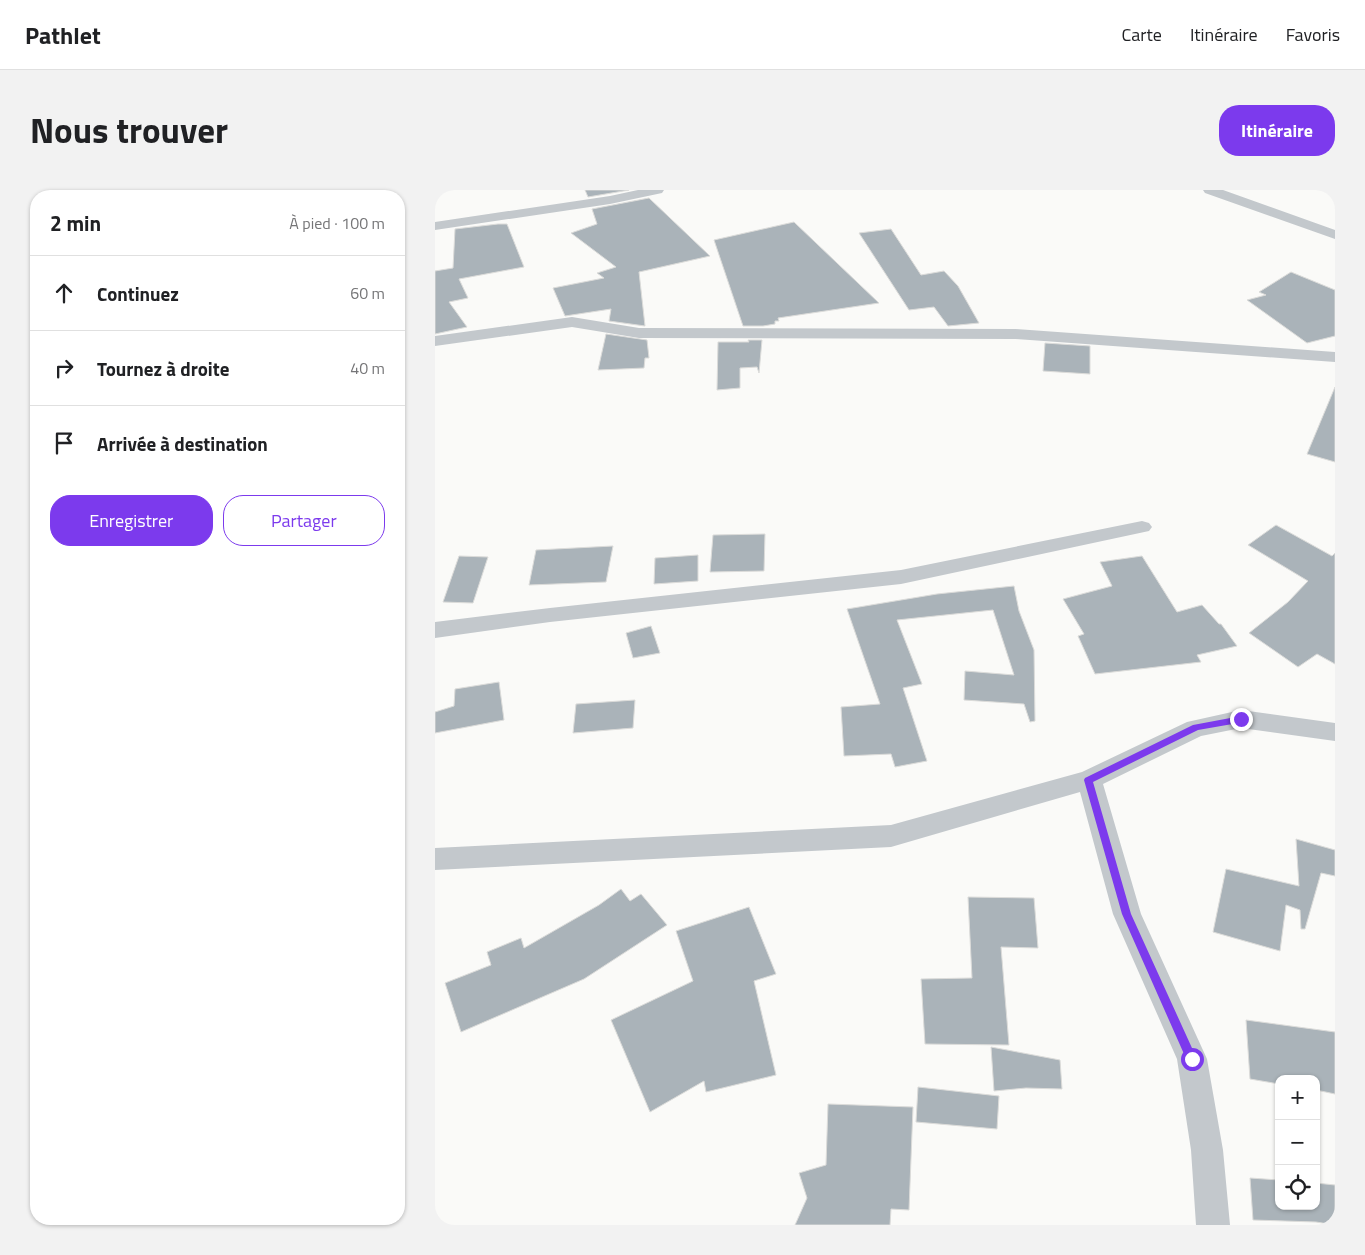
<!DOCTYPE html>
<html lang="fr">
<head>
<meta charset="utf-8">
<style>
	body { margin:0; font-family:"Titillium Web",sans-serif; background:#f2f2f2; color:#202124 }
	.controls { position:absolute; right:15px; bottom:15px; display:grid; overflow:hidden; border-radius:10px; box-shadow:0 1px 4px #0004 }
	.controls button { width:45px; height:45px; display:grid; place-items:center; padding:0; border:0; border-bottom:1px solid #e0e0e0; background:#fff; color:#202124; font:25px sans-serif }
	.stop { position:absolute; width:15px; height:15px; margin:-11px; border:4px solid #7c3aed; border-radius:50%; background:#fff }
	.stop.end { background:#7c3aed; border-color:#fff; box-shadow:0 1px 5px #0008 }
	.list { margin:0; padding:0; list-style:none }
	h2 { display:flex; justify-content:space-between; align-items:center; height:65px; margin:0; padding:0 20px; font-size:21px }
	h2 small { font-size:16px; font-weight:400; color:#757577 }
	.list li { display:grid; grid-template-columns:32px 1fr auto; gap:15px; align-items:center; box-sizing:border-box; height:75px; padding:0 20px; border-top:1px solid #e0e0e0 }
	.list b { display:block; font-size:19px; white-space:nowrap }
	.list em { font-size:16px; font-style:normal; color:#757577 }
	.actions { display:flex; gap:10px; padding:15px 20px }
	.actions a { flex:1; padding:11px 0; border:1px solid #7c3aed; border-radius:20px; text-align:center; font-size:18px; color:#7c3aed }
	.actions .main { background:#7c3aed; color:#fff }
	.icon { flex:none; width:28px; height:28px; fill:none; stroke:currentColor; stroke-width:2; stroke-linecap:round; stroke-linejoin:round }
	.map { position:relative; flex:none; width:900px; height:1035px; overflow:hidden; border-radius:20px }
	header { display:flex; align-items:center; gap:30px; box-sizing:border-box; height:70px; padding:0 25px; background:#fff; border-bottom:1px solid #e0e0e0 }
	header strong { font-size:24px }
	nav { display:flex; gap:28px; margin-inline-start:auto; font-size:18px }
	.intro { display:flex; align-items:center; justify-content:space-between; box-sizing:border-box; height:120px; padding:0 30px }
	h1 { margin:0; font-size:35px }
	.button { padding:12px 22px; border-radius:20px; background:#7c3aed; color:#fff; font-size:18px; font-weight:700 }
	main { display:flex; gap:30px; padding:0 30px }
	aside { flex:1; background:#fff; border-radius:20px; box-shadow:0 1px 4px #0004 }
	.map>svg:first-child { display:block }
</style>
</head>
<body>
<header>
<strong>Pathlet</strong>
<nav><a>Carte</a><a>Itinéraire</a><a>Favoris</a></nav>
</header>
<div class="intro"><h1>Nous trouver</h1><a class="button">Itinéraire</a></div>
<main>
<aside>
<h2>2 min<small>À pied · 100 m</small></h2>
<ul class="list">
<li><svg class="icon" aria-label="ahead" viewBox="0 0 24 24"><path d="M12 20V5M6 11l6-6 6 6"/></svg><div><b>Continuez</b></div><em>60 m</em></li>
<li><svg class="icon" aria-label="right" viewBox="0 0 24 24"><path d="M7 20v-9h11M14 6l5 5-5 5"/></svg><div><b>Tournez à droite</b></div><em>40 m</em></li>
<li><svg class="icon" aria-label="arrive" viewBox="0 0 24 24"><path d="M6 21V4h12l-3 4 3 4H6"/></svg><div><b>Arrivée à destination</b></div></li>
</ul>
<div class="actions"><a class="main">Enregistrer</a><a>Partager</a></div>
</aside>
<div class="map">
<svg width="900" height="1035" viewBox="0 0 900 1035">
	<rect width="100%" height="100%" fill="#fafaf8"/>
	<path fill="#aab3b9" stroke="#dcdcda" d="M150,0H194L153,7Z
		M214,8L275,66L204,82L210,136L174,131L176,119L130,126L118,98L169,88L162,83L181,77L136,43L162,34L157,19Z
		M359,32L444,113L343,128L344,131H340V134L328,136H308L279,50Z
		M63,34H72L89,77L24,89L33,108L14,112L32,137L0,144V81L18,78L20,39Z
		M456,39L486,85L509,81L523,96L544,133L513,136L499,117L474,120L424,43Z
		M856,82L900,100V146L872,153L812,110L831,105L824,102Z
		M171,144L212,150L214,168H210L209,178L163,180Z
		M313,150H327L324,183L322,177L305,178V198L282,200L283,152H314Z
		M610,153L655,156V184L608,181Z
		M900,197V272L872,264Z
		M841,335L897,366L900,363V474L882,464L863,477L814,443L853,412L873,391L813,355Z
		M330,344L329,381L275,382L278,345Z
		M178,356L171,392L94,395L101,360Z
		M263,365V391L219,394L220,368Z
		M24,366L53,367L38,413L8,412Z
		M707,366L742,422L767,415L784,434H786L802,456L762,465L766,472L660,484L643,446L649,444L628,409L677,396L665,372Z
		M579,396L584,421L599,460L600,531L595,532L589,514L529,510L530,481L579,485L558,420L462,430L487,494L468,498L492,571L460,577L456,564L409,566L406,517L445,514L412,419L502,404Z
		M216,436L225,463L198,468L191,443Z
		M64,492L69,530L0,543V522L19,516L20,499Z
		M200,510L198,538L138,543L141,514Z
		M861,649L900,660V686L886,683L870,739H866L865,720L851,715L845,761L778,742L791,679L864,696Z
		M186,699L195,711L206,704L232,735L149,789L26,842L10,793L56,775L52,762L86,748L89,758L164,715Z
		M533,707L599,708L603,758L566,757L574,855L490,854L486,789L537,788Z
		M314,717L341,784L319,791L341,885L271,902L269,891L215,922L176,830L258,791L241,741Z
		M811,830L900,842V904L881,900V889H844V894L815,889Z
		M556,857L625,870L627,899L591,898L559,901Z
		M483,897L564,906L562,939L481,932Z
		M393,914L478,917L474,1020L456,1019L455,1035H360L372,1008L364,983L391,975Z
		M815,988L844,990V1016H881V993L900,995V1035L881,1032L818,1030Z"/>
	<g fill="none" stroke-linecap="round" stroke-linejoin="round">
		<path fill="#c3c8cc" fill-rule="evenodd" d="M203,0H229L227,3L175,14L0,40V32L175,6Z
			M768,0H788L900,40V49L770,3Z
			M137,127L204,138L581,139L900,162V172L581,149L204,148L137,137L0,156V146Z
			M707,331L714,333L717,337L714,341L466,394L115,432L0,448V432L115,418L466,380Z
			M806,520L900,533V551L806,538L766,546L668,594L706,724L772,869L788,960L795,1035H761L756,960L742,869L678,724L645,602L456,657L0,680V658L456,635L647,582L752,532Z"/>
	</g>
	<path fill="#7c3aed" d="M806,526L810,529L809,532L763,540L658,592L696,724L762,869L757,874L753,873L687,724L649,590L650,588L758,535Z"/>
</svg>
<div class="controls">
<button>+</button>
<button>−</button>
<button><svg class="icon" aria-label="locate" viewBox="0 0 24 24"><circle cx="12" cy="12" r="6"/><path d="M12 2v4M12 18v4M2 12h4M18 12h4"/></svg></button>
</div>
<div class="stop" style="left:757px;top:869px"></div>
<div class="stop end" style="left:806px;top:529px"></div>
</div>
</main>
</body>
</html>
